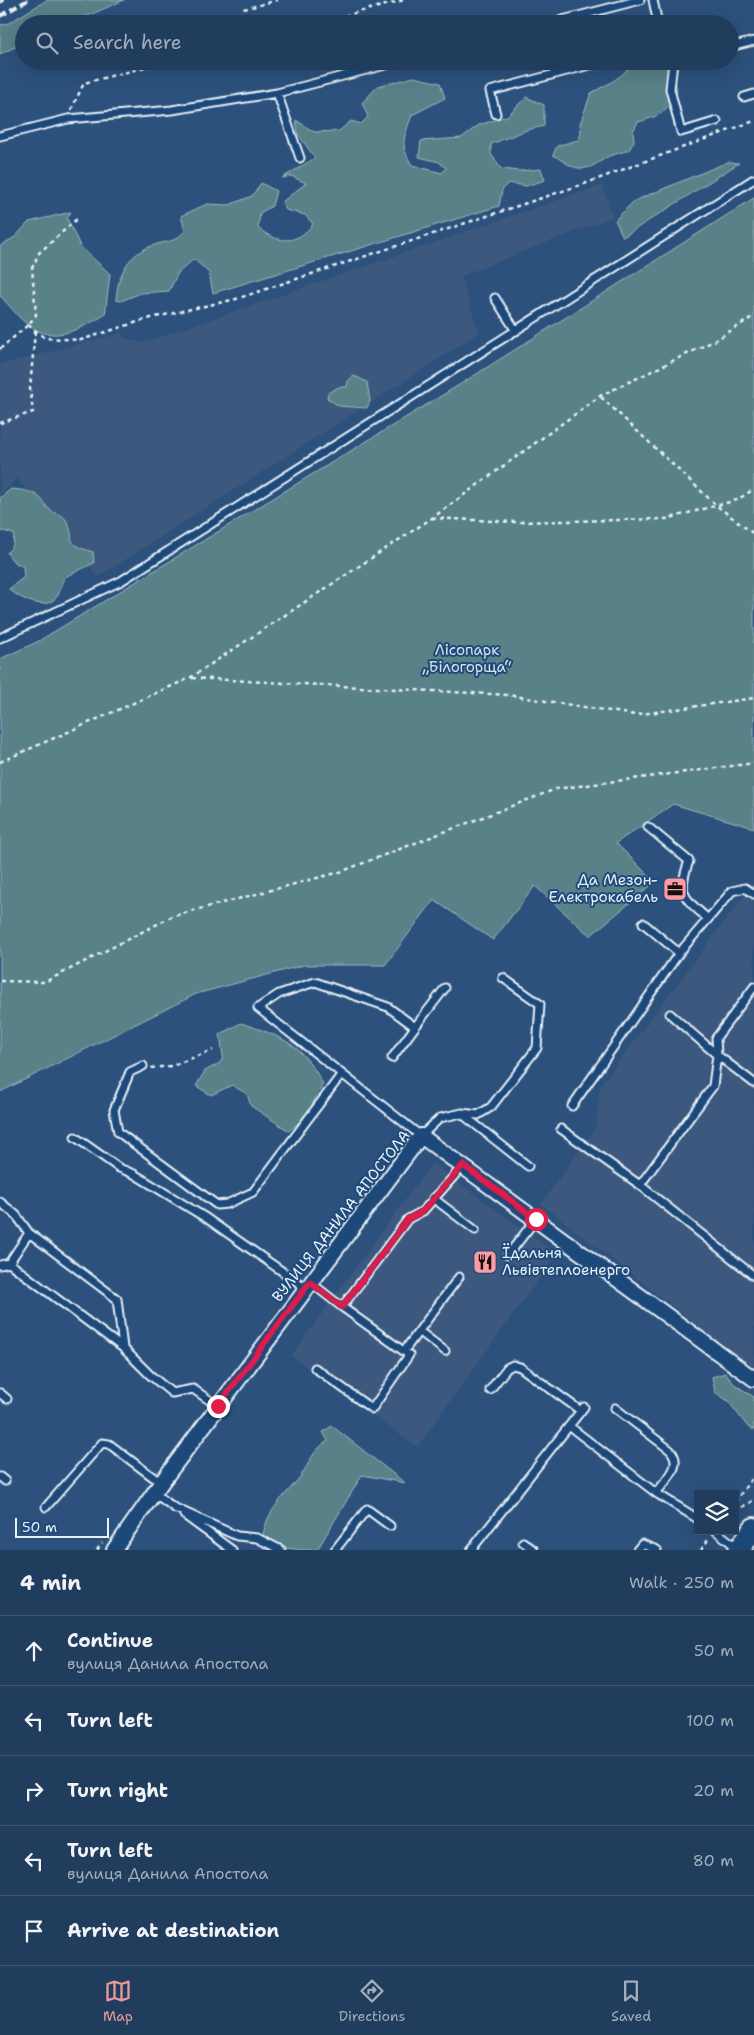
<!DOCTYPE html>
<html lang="en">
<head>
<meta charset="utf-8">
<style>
	body { margin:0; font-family:"Shantell Sans",sans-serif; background:#2d4866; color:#f1f3f6 }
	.controls { position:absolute; right:15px; bottom:15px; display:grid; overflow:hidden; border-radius:0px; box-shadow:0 5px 20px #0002 }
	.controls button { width:45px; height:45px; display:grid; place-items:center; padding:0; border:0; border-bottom:1px solid #3e5672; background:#213d5d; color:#f1f3f6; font:25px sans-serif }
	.scale { position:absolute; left:15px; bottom:12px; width:94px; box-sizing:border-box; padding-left:5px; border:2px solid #e8f1f8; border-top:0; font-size:14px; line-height:18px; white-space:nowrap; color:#e8f1f8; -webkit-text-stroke:4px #1f4a7a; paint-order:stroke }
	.stop { position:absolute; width:15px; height:15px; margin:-11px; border:4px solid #e11d48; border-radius:50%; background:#fff }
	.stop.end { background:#e11d48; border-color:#fff; box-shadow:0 1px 5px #0008 }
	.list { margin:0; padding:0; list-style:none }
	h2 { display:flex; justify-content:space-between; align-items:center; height:65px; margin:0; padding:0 20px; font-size:21px }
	h2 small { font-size:16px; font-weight:400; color:#a2aebc }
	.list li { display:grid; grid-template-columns:32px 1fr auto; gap:15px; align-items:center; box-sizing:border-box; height:70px; padding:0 20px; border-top:1px solid #3e5672 }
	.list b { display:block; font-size:19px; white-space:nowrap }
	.list p { margin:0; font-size:16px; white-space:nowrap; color:#a2aebc }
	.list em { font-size:16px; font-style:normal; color:#a2aebc }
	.icon { flex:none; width:28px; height:28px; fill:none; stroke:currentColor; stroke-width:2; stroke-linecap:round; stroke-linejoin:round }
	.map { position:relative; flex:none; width:754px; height:1550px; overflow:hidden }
	.search { position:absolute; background:#213d5d; box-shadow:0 5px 20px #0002; left:15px; right:15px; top:15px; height:55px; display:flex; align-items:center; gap:12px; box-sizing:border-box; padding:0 18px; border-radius:28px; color:#a2aebc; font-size:19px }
	.sheet { height:415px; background:#213d5d }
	nav { display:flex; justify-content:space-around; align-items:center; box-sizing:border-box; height:70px; border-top:1px solid #3e5672; background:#213d5d; font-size:14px; color:#a2aebc }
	nav a { display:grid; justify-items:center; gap:2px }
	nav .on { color:#e69b98 }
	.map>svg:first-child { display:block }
</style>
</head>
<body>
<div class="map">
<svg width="754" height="1550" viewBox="0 0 754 1550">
	<rect width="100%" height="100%" fill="#2c517c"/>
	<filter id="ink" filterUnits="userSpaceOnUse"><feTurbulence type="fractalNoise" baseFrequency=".02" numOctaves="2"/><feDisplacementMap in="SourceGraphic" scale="10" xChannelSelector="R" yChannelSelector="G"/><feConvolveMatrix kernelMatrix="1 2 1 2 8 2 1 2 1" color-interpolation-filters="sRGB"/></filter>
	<g filter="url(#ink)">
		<path fill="#3c597e" d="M602,185L613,217L461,276L479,333L98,577L17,478L0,495V365L122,333L124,338L142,343Z
			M749,889L754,893V1369L541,1204L596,1127L600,1086Z
			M432,1163L557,1254L417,1447L291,1356Z"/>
		<path fill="#598188" stroke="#a0b9c0" d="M47,0H124L69,24H24V43L0,54V25L7,24Z
			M633,61H664L675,80L677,91C669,111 658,117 638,122L633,131L634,141L629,150L609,156L591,167L581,169L571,166L553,155L557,146L578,140L581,134L580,124L591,93C607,84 624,78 633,61Z
			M414,77L440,83L445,98L412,115C404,138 399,144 412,165L442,173L446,168L439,162L419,157L421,141L461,138L479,125L507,116L526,97L544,105V126L527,130L491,144V154L501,169L520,171L541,169L545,180L526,186L508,183L502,190L499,206L213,293L209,273L194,259L178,273L169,291L141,293L121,301L116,300C118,273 128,254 154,245C169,240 172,244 185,231L181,216L207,204L229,205L252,196L261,183L276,191L272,206L260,213L258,228C278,244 297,245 313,224L305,215L286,210L282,202L306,183L291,176L282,178L315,158L298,134L296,120L314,132L339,131L351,121L361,124L368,117L362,103L378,86Z
			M728,162L739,163L623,237L615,220L634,201Z
			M754,198V828L673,804L616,843L655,882L590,936L535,886L493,940L434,900L385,965H304L196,994L0,1092V659L37,642L464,382Z
			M71,212L67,218L80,246L110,274L105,315C81,328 54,345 28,325C17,317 10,305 0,296V246L15,237L29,222Z
			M354,376L367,382L370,401L367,408L339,406L327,398L328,393L339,387H347L348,381Z
			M11,489C23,490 35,491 43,501C45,504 47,508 50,510C56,515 62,513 66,520C78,540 61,543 93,552L94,563L65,577C62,582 61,590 58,595C47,613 20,599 9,589L24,577L23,567L13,561L7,553L13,545L14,534L3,531L0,533V498Z
			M241,1023C283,1037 301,1043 323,1084L306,1116L289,1131L251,1106L247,1094L232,1085L211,1095L196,1086L205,1071L220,1063L223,1057L220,1034Z
			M725,1373L734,1384L754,1397V1430L748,1427L728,1401L715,1392L712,1377Z
			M332,1426L405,1483L362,1475L317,1550C297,1550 279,1550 263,1535C267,1510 285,1496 300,1477C310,1463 312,1450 328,1441L323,1432Z"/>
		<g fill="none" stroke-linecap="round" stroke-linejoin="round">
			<g stroke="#e8f1f8" stroke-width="11">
				<path id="lane" d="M653,0L658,24
					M547,24L640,0
					M730,47L754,41
					M673,62L670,89L681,132L717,121
					M277,93L300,158
					M744,97L754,94
					M496,114L490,91L605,61
					M0,136L68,119L172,110L277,93L401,61
					M495,298L516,331
					M0,638L121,581L754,179
					M648,827L689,861C677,894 683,897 708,919
					M643,923L679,953
					M754,987L716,1038L717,1055L713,1086L640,1185L754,1276
					M670,1014L717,1055L754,1083
					M415,1027L445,988
					M392,1058L415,1027L388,1007L315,982L279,994L258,1008L421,1136L440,1118L462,1113L478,1115L491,1107L537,1048L540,1004L503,978
					M143,1066L130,1072L114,1110L118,1132L217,1205L227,1204L253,1192L341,1075
					M572,1106L679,953L732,891L745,888L754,894
					M462,1114L528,1166
					M561,1129L640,1185
					M75,1137L119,1168L134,1174L206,1218L306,1288
					M433,1198L475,1230
					M0,1202L16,1215L29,1233L9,1263
					M29,1233L117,1299L123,1348
					M508,1255L536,1219
					M0,1265L9,1263L123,1348L150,1375L172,1393L193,1389L218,1406
					M310,1282L342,1307
					M419,1331L445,1351
					M404,1351L459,1277
					M315,1368L372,1409L409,1355L342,1307L408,1219L423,1211L463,1166
					M490,1390L507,1368L513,1365L520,1367L581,1411
					M0,1393L7,1399
					M615,1408L670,1450C684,1465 666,1480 656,1493
					M569,1426L656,1493L698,1519
					M0,1477L5,1481
					M154,1493L176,1509
					M46,1507L102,1443L109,1444L161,1483
					M173,1507L237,1536L257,1538L281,1550
					M184,1515L232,1550
					M716,1531L739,1549
					M523,1542L534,1550
					M335,1550L367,1509L390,1526
					M471,1550L584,1407
					M637,1550L642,1544L657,1550"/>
			</g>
			<g stroke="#e8f1f8" stroke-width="18">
				<path id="street" d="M114,1550L161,1483L421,1136L754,1379"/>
			</g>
			<g stroke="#e8f1f8" stroke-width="24">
				<path id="secondary" d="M739,1550L754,1528"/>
			</g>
			<path stroke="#e8f1f8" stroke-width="2.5" stroke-dasharray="4 4" stroke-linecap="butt" d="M238,24L244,9L278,0
				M314,24L404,0
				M71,110L84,83L170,61
				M28,325L45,338L81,340L147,319L236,299L584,184L754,121
				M0,349L28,325L36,315L32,268L39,253L79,217
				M601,397L717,506L754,534
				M0,423L33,412L30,389L35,331
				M432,518L515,522L666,519L737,500L754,489
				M192,678L508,695L635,715L754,698
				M0,762L190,678L432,518L600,396L716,340L754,316
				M0,981L45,982L173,916L340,872L556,789L754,763
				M151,1068L172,1066L213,1050
				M735,1502L754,1475
				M735,1511L754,1500
				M97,1550L102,1543
				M701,1550L710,1537"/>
			<use href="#lane" stroke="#1f4a7a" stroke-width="7"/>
			<use href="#street" stroke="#1f4a7a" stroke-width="14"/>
			<use href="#secondary" stroke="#1f4a7a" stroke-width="20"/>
			<path stroke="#e8f1f8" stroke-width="4" stroke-dasharray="8 4" stroke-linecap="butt" d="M0,2L4,0
				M0,16L28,0"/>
		</g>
	</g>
	<g fill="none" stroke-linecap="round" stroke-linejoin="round" filter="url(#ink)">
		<path stroke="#e11d48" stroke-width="6" d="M218,1406L310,1282L342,1307L408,1219L423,1211L463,1165L536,1219"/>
	</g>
	<defs>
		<g id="office-square" transform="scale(1.25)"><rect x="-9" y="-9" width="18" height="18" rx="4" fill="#ff9aa2" stroke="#1f4a7a"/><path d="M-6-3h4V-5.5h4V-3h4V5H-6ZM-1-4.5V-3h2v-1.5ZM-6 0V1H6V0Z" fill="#111"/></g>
		<g id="restaurant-square" transform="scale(1.25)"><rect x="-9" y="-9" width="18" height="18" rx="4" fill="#ff9aa2" stroke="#1f4a7a"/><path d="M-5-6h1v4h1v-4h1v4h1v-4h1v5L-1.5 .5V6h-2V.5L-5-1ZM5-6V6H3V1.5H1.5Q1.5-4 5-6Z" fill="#111"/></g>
	</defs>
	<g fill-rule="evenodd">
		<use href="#office-square" x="675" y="889"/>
		<use href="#restaurant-square" x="485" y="1262"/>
	</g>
	<g text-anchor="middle" stroke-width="4" stroke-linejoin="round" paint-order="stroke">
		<g font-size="15" fill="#d3e0e7" stroke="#1f4a7a">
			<text x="467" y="655">Лісопарк<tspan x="467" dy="17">„Білогорща“</tspan></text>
		</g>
		<g font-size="15" fill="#e8f1f8" stroke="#1f4a7a" text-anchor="end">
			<text x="658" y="885">Да Мезон-<tspan x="658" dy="17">Електрокабель</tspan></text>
			<text x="502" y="1258" text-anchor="start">Їдальня<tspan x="502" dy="17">Львівтеплоенерго</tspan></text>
		</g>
		<g font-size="15" fill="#e8f1f8" stroke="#1f4a7a">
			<text transform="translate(341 1216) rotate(-52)" y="5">ВУЛИЦЯ ДАНИЛА АПОСТОЛА</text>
		</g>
	</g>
</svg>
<div class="controls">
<button><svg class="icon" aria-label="layers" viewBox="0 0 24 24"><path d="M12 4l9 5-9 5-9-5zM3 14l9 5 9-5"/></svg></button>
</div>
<div class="scale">50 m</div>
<div class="stop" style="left:536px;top:1219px"></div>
<div class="stop end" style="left:218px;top:1406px"></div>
<div class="search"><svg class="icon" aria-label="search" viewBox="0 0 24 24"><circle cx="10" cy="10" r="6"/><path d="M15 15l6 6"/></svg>Search here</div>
</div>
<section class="sheet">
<h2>4 min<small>Walk · 250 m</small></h2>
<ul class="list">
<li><svg class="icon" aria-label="ahead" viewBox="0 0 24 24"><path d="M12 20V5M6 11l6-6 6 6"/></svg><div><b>Continue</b><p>вулиця Данила Апостола</p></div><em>50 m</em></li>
<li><svg class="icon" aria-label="left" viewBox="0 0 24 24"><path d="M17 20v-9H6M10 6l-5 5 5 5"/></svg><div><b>Turn left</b></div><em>100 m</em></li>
<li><svg class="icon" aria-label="right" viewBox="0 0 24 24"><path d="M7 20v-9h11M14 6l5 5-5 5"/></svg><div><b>Turn right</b></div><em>20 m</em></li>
<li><svg class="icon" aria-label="left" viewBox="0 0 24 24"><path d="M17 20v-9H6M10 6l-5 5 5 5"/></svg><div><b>Turn left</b><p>вулиця Данила Апостола</p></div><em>80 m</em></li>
<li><svg class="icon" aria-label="arrive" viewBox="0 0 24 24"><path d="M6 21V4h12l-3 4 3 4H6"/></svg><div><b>Arrive at destination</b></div></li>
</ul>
</section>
<nav>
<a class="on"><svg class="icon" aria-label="map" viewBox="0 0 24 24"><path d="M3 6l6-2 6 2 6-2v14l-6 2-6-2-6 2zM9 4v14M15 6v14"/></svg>Map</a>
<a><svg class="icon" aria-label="directions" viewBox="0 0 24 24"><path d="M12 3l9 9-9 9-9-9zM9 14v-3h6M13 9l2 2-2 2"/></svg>Directions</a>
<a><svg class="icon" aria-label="saved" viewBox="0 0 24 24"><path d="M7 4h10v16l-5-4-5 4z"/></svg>Saved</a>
</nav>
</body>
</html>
